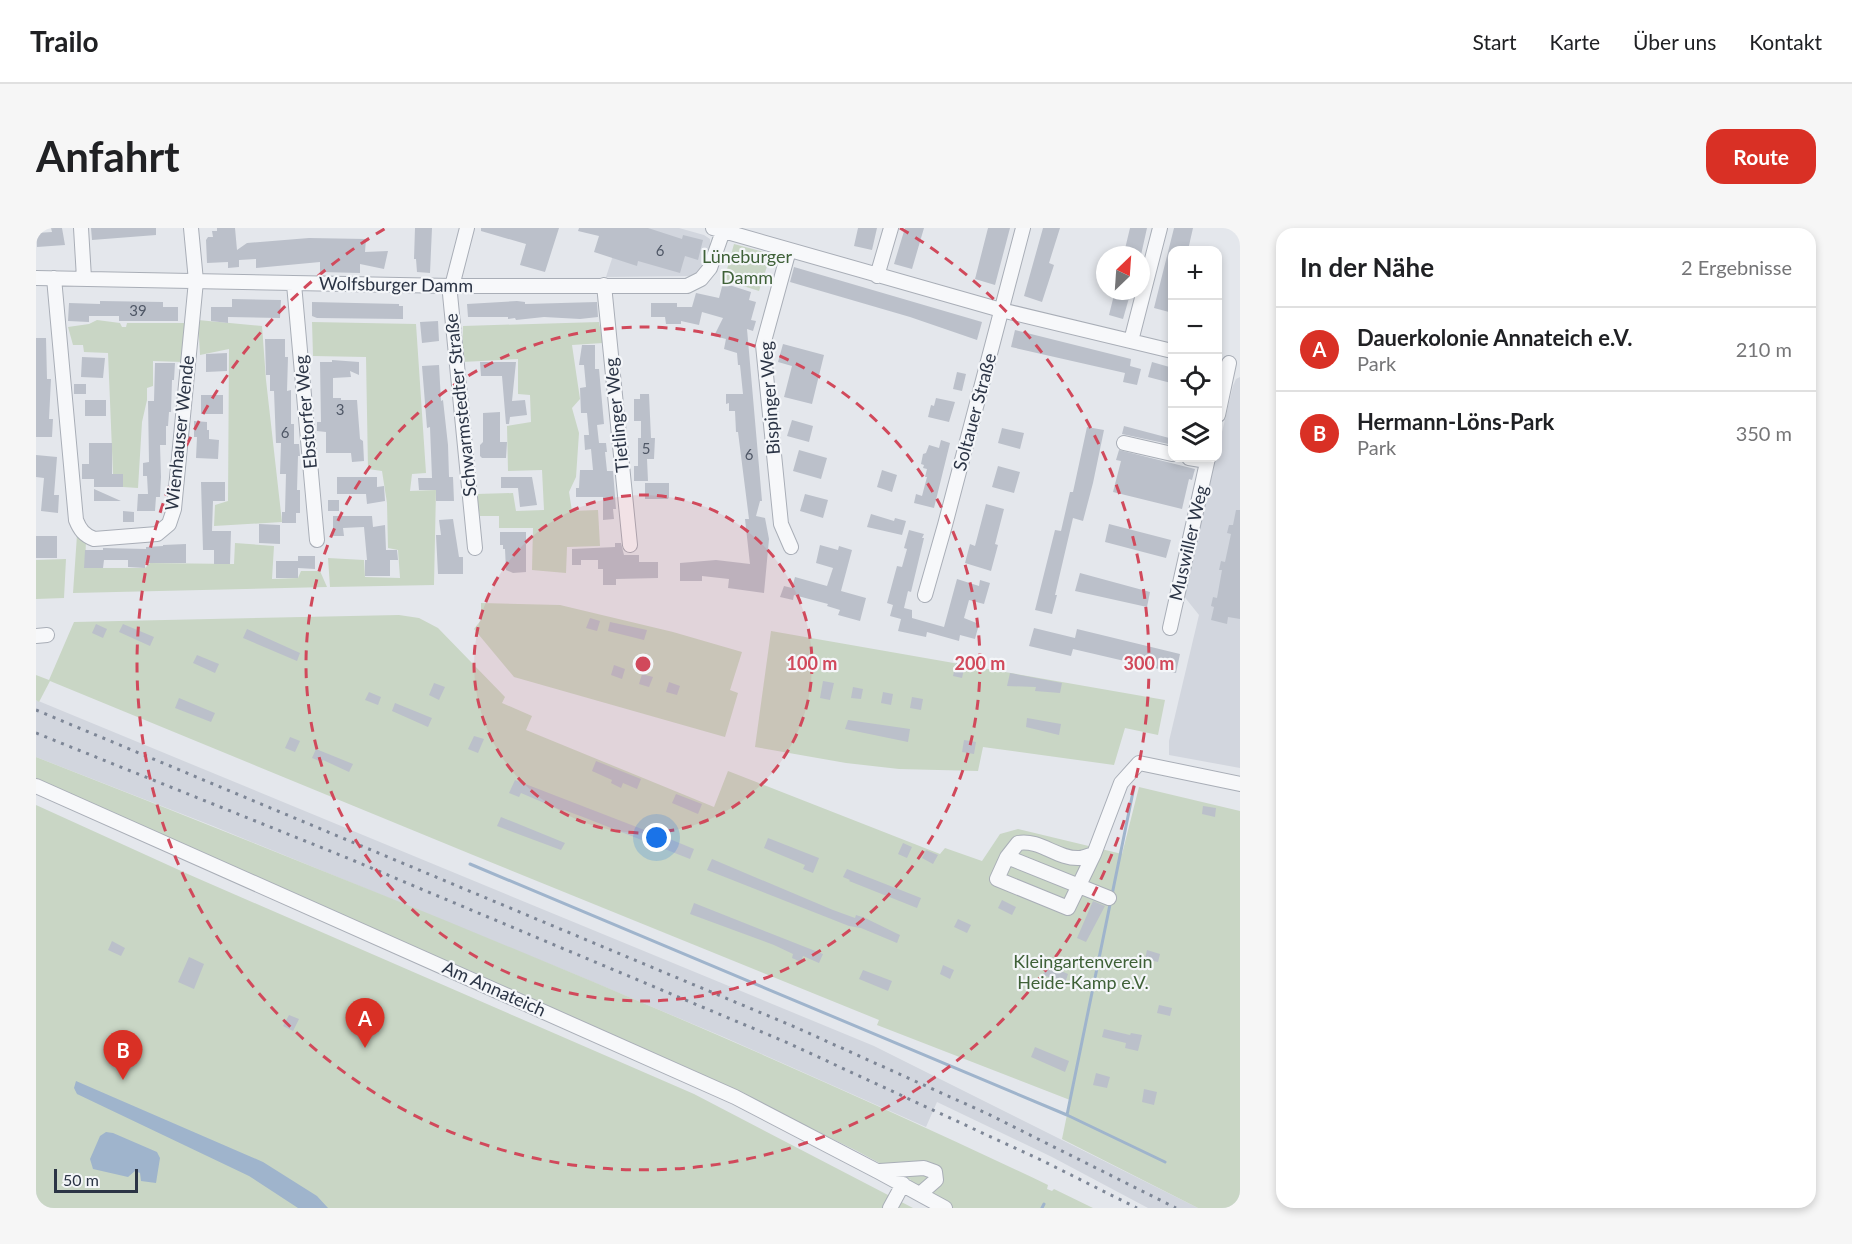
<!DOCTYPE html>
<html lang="de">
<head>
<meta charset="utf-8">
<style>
	body { margin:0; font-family:Lato,sans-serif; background:#f6f6f6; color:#202124 }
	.controls { position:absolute; right:18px; top:18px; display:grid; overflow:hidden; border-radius:12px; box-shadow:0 3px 9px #0003 }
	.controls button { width:54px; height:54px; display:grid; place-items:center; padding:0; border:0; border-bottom:2px solid #e0e0e0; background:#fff; color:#202124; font:30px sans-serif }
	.compass { position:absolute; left:1060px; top:18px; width:54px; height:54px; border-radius:50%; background:#fff; box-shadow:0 3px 9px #0003; rotate:25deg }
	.scale { position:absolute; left:18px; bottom:15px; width:84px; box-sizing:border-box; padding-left:6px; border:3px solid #2b3445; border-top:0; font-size:16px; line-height:21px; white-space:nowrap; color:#2b3445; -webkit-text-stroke:4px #f4f6f9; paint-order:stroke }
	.you { position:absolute; left:621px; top:610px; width:21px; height:21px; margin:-15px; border:4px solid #fff; border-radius:50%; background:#1a73e8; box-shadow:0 0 0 9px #1a73e833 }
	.badge { display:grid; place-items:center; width:39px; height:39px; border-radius:50%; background:#d93025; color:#fff; font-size:20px; font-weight:700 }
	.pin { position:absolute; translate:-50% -50px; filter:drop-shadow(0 2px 3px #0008) }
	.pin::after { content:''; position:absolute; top:32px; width:21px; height:18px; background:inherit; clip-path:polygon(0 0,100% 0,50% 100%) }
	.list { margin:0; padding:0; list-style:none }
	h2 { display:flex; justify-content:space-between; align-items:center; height:78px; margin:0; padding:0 24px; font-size:26px }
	h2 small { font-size:20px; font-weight:400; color:#757577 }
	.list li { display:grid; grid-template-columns:39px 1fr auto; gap:18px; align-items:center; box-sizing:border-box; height:84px; padding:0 24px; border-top:2px solid #e0e0e0 }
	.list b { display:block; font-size:22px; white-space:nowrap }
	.list p { margin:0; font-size:20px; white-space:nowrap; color:#757577 }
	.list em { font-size:20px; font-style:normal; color:#757577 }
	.icon { flex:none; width:33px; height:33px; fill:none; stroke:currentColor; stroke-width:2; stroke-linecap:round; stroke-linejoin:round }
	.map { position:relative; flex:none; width:1204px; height:980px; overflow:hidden; border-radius:18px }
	header { display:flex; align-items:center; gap:36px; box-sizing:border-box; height:84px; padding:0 30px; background:#fff; border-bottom:2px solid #e0e0e0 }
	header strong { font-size:28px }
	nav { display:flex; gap:33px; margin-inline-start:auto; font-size:21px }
	.intro { display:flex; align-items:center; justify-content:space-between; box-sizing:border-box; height:144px; padding:0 36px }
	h1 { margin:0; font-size:42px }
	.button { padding:15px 27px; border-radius:18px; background:#d93025; color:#fff; font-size:21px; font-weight:700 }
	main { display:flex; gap:36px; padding:0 36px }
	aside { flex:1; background:#fff; border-radius:18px; box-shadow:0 3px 9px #0003 }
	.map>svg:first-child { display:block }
</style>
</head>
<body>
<header>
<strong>Trailo</strong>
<nav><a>Start</a><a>Karte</a><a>Über uns</a><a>Kontakt</a></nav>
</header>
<div class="intro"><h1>Anfahrt</h1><a class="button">Route</a></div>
<main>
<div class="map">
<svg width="1204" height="980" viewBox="0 0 1204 980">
	<rect width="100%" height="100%" fill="#e4e7ec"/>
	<path fill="#d2d6de" d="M586,0H643L668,7L674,11V19L665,41L657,48L570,49Z
		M1204,149V540L1133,527V513L1163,387L1147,367L1197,158L1200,151Z
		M0,472L838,818L1162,980H1112L1016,929L901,874L890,899L690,810L538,746L177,598L0,529Z"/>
	<path fill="#c9d6c5" d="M698,16L735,26L723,63L688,52Z
		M61,92L84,95L86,99H90L91,95H150L146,134L117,133V158L111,160V172L106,194L102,260L87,259V246H77L72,125L48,124L47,117H37L32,99L53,96Z
		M162,92L226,98L230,152L246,294L178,298L179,277L192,273L193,121L164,127Z
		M276,94L380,96L390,245L376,246L374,263L400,262L398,357L294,359L292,330L328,332L329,349L364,350L362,322L352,320L351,275L346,243L332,241L330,129L277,128Z
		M563,94L567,115L536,117L544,171L536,180L543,205L540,249L533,264L536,283L562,282L564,318L531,319L530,345L496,342L497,300H463V288H444L440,266L477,265L480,283L508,282L506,242L472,243L471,198L495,194L494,167L482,166V131L426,134L427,98Z
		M41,307L50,312L49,340H109L114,335L198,336L199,315L238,318L236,351L262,350L265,343H284L291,359L37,365Z
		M30,331L28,370L0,371V332Z
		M445,375L524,377L637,404L706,424L694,462L702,465L689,509L478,449L438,401L445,392Z
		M363,387L383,390L402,400L469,469L466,475L496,488L490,502L678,579L692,543L904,626L909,620L946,633L964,606L982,601L1086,626L1103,559L1204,583V980H1162L1026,911L1034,872L841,797L843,792L437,627L14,453L3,474L0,472V447L13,452L38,394Z
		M735,403L1129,472L1122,507L1089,500L1078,537L947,519L942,543L863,541L810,535L719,519Z
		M0,529C341,663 681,799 1012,957L1011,961L1016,963L1018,961L1057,980H904L871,960L875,952L821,923L659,843L0,553Z
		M0,577L154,647L658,866L877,980H0Z"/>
	<path fill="#9fb4cc" d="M40,853L227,934L281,968L292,980H262L213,948L41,866L38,860Z
		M70,904L77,905L121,924L124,930L120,955L105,953L104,945L99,943L92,949L57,941L54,931L64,908Z"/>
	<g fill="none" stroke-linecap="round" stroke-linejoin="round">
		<path stroke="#9fb4cc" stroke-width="3" d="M434,636L1031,887L1129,934
			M1031,887L1098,559
			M1006,980L1008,976"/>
	</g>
	<path fill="#bbc0ca" d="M15,0H26L29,17L1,19L0,5L16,4Z
		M55,0H120V7L56,12Z
		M181,0H199L201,22L211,15L273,10L330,11L329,24L352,23L348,41L324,36V45L284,44V34L220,40V31L203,32V39L192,40V34L171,35L170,12L172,9H177L176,3H181Z
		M379,0H396L394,45L381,44L380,31H378Z
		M445,0H523L509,44L484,37L490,16L445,3Z
		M543,0H612L646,11L647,7L667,12L662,32L649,28L644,45L602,33L601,38L558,24L563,8L542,3Z
		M822,0H841L836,22L818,18Z
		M869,0H888L876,41L858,36Z
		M952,0H974L959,57L939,51Z
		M1007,0H1024L1013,35L1018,37L1006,74L988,68Z
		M1094,0H1111L1105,27L1088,25Z
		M1138,0H1157L1152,22H1134L1137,23V79H1135L1133,84L1118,80Z
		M758,39L946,94L941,112L874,89L754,54Z
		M687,55L715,64L713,72L720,74L715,92L720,93L717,103L711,101L726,273H724L720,288L729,290L733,311L728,365L692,360L693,351L666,348V353H644V335L680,332L714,336L709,291H713L702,204H700L699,183H693V175L690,176V166H707L704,137H702L701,125L688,121L690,111L678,108L687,90L666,84L663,97L645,93V96H630L629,89H615V75H641V79H656L660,65L683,70Z
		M1079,63H1095L1087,91L1073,87Z
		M196,71L245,72L244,90L192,89V95L175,93V79H196Z
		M64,73L127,74V79H142V93H83V88H53V94L32,93L33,75L64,76Z
		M481,73L489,74V76L561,74L562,89L544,91L508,89L480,92L479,90L472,91V89H432L431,76Z
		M276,74L363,76V78H367V91L281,90L276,88Z
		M402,93L403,113L386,115L384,94Z
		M979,102L1095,131L1094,138L1105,141L1101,157L1087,154L1089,145L975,119Z
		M0,110H10L11,151H15L13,191H17L16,209H0Z
		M229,111H249V129H252L251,163L255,162V196H258V216H263L264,228H262L261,262H264V285H260V295H246V284H249L250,246H244L245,215H240L238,163H234V147H230Z
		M747,116L788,127L776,176L748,169L756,138L742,134Z
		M546,117H559V141H563L568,196L561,197L563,215H570L571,224H569L571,243H577L580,281H577L578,291L567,292V269H540V260H543L544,242H557L555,221L549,222L548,207H553L551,185H545L544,160L550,159L548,137H543Z
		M191,125V143L170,144V126Z
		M46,129L69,130L67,150L45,149Z
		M296,132L323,134V147L314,143L315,149L297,150V170H305V172H321L324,211L327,213L328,233L316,234L315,225H290V204L281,203V194H285L284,134H296Z
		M444,134H480L476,173L489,172L491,187L474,189L473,196H470L466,148H445Z
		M1116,134L1137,140L1135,155L1112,149Z
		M119,135H139L138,152H136L135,184H133L132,198H130V217H124L125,249L124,269H120L119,283H101L102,266H112L111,248H107V235L113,234L112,173H118Z
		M403,137L405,173L407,172L412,217L413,249H417L418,273H400V262H383L382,250H396L394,199L391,200L386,138Z
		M921,144L930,146L926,163L917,161Z
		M38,156H50V166H38Z
		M604,166H613L615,210H619L618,231H611L612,253H598V238H602V210H605V193H598V171H604Z
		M165,167H187V186H165Z
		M900,170L919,174L913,194L892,189L895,177L898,178Z
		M49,172H70V188H49Z
		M464,184V214H471L470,230H446L444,228V217L447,214V185Z
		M756,192L777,198L773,214L751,208Z
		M158,193L171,194V202H173V211L183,212L182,231L160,230L161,209H158Z
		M1088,198L1137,211V217L1086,206Z
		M1051,199L1068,202L1057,255L1047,293L1037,290L1019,367H1021L1016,386L999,382L1019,302L1025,303L1034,264H1037Z
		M966,200L988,205L984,221L962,215Z
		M905,212L914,215L898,280L878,275L880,266L886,268L891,249H889L891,241L887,240L888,237L885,236L887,226L890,225L893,217L903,220Z
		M53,215H76V246H87V259H58V251H46V236H53Z
		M763,222L791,230L785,251L757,243Z
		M1083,222L1159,241L1156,252L1153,251L1146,281L1077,264L1085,233L1080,232Z
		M0,227L21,229L18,267H23L22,285L5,283L8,250L0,249Z
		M962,238L984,244L978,265L956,259Z
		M846,242L861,247L856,264L841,259Z
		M301,249H341V259L348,258L349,273L331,276L330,266H301Z
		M465,249H496L501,277L484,279L482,260H465Z
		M165,254H189V273H177L176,303H195L194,336H178V322H167Z
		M609,255H633V269L632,271H609Z
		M58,261L85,273H58Z
		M769,266L792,272L787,290L764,283Z
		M292,272H303V283H292Z
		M950,276L968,281L959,316L962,317L955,343L929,335L934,316L939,318Z
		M1200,282H1204V391L1192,389L1191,396L1175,392L1178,379L1175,378L1177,369L1181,370L1186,342H1183L1185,333L1189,334L1195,306L1191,305L1193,297H1197Z
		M87,283L98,284V294H87Z
		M835,286L858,293L859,290L870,293L866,307L831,299Z
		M297,288H336L337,299L349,297L350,322H361L362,332H354V348H329V332H331L328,299L307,300L308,308H297Z
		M417,291L423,329H427V346H402L400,307H405L403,292Z
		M223,296L244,297V316L223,315Z
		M1073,296L1135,312L1130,330L1069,314Z
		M873,302L888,306L886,310H888L875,364L872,363L868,380L876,382V390L908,399L921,351L943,358L944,352L954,355L948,376L933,372L928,390L943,396L939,411L924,407L923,413L891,404L890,409L862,403L865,391L854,388L857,377L851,375L861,338L866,339L871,321L868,320Z
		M464,304H490V344L477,345L470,342L469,321H467V317H464Z
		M0,308H21V330H0Z
		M579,315H585L588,327H603V334H622V350L580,351V357H567V341H562V332H545V337H536V321L579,319Z
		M150,316V335H109V340L92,339V332H68L67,340H48L49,322H67V320L110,321V319L127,318V317Z
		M784,317L802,322L803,318L816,322L805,363L830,370L824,393L802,387L804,382L791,378L792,376L758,367L757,372L744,369L748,358L756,360L759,349L791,358L797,340L780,335Z
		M262,328H279V341L262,340V350H240V333H262Z
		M1044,345L1114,364L1111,379L1039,363Z
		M554,390L564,393L561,403L550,400Z
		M574,394L611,402L608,412L572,403Z
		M60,396L71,401L67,410L56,405Z
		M87,396L118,409L114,418L83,404Z
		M998,400L1039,410L1041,401L1144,426L1140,445L1037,421L1035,428L993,418Z
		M211,401L264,425L261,433L207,410Z
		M161,427L183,436L179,445L157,435Z
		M920,435L929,437L926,450L917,448Z
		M578,437L589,441L586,451L575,447Z
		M974,445L1026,455L1024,465L999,463L1000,459L971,458Z
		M606,446L617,449L613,459L603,456Z
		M787,453L798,455L794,472L784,470Z
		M633,454L644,458L641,467L630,464Z
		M398,455L409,459L403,472L393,467Z
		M817,459L827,461L825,471L815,470Z
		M333,464L345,469L342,477L329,472Z
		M847,464L857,466L855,477L845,475Z
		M876,469L887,471L885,482L874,480Z
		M143,470L179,485L175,494L139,480Z
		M359,475L396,490L392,499L356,483Z
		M991,490L1025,496L1023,507L990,499Z
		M812,492L874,501L872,514L809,501Z
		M438,508L448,511L442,525L432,521Z
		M254,509L264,513L259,524L249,520Z
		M928,512L940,514L938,526L926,524Z
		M280,521L317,536L313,544L287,532L286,534L276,530Z
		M560,533L605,551L601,561L587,555L585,560L575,555L576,552L556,543Z
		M479,552L624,608V607L658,621L654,631L547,589L528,582L527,583L485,565L483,569L473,565Z
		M640,566L666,576L662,586L636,575Z
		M1167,578L1180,580L1179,589L1166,586Z
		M465,589L529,615L525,622L461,598Z
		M732,610L783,630L777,645L767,641L769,637L728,620Z
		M867,615L876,619L871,630L862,626Z
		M890,622L902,627L897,636L886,630Z
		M676,631L797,682L819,690L820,687L829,690L864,707L861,715L825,700L813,698L671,642Z
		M811,641L885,670L881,680L813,653L814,652L807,649Z
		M966,672L980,679L976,687L962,680Z
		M1057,673L1069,678L1050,714L1041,710Z
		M658,675L787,726L783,735L767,728L765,734L756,730L757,726L738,717L654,686Z
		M922,691L935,697L931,705L918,699Z
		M76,713L89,720L85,728L72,722Z
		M1111,722L1124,726L1122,734L1109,731Z
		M153,729L168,736L158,761L142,754Z
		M907,737L918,742L914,751L904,746Z
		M1012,737L1032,746L1029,755L1007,747Z
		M827,742L856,753L852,763L823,751Z
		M1123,777L1136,780L1134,788L1121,785Z
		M253,787L263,791L257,803L247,798Z
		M1068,801L1094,807L1095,805L1106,807L1102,823L1089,820L1090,815L1066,809Z
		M999,819L1033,833L1029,844L995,829Z
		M1060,845L1074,849L1071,860L1057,857Z
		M1108,861L1121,864L1118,877L1106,874Z"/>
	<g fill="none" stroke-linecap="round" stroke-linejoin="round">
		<g stroke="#a9aeb7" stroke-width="16">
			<path id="minor" d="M45,0L48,50
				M431,0L414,66L439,320
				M677,0L965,82L1136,123
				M753,22L727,117L745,296L755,319
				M841,48L855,0
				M0,50L416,58H651L665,51L674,40L687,3
				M18,50L40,292C44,302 48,307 58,311L121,306L133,296L138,281L160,53L155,0
				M258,56L281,312
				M568,57L594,317
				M1095,113L1124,0
				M1182,187L1193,135
				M1088,215L1136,226
				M1153,230L1171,233
				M889,367L909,297L987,0
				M1134,400L1172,230
				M0,408L11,407
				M0,558L699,869L843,944L909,980
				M1058,626L1032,680L961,651L971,629L982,615C1004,611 1021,631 1043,630C1048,630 1053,627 1058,626L1085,555L1103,535L1204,556
				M971,629L1073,670
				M844,943L888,940L899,944L900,952L884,966
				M854,980L867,956"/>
		</g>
		<use href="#minor" stroke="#f7f8fa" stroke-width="14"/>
		<path stroke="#7d8696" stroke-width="3" stroke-dasharray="3 6" stroke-linecap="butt" d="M0,482L759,799L952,886L1140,980
			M0,505L309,629L752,815L1007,933L1101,980"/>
	</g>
	<circle cx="607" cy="436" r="169" fill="#d1495b" fill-opacity=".12"/>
	<g fill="none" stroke="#d1495b" stroke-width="3" stroke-dasharray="10 8">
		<circle cx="607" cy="436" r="169"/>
		<circle cx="607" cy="436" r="337"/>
		<path d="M864 0A506 506 0 1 1 350 0"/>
	</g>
	<g text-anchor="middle" stroke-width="4.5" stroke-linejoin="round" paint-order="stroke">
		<g font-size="15" fill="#4f5766">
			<text x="624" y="28">6</text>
			<text x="102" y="88">39</text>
			<text x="304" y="187">3</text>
			<text x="249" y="210">6</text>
			<text x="610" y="226">5</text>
			<text x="713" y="232">6</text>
		</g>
		<g font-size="18" fill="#3f6138" stroke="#f4f6f9">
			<text x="711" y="35">Lüneburger<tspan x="711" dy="21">Damm</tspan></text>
			<text x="1047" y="740">Kleingartenverein<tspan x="1047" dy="21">Heide-Kamp e.V.</tspan></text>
		</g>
		<g font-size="18" fill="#2b3445" stroke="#f4f6f9">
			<text transform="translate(360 57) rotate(1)" y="6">Wolfsburger Damm</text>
			<text transform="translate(734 170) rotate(-94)" y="6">Bispinger Weg</text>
			<text transform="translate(425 177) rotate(-96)" y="6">Schwarmstedter Straße</text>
			<text transform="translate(270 184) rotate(-95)" y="6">Ebstorfer Weg</text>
			<text transform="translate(939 184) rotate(-75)" y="6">Soltauer Straße</text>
			<text transform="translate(581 187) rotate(-96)" y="6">Tietlinger Weg</text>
			<text transform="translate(144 205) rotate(-84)" y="6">Wienhauser Wende</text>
			<text transform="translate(1153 315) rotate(-77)" y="6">Muswiller Weg</text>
			<text transform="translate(458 761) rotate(24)" y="6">Am Annateich</text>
		</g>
	</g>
	<circle cx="607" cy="436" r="9" fill="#d1495b" stroke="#f4f6f9" stroke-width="3"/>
	<g font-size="18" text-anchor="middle" font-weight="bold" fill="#d1495b" stroke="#f4f6f9" stroke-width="4.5" stroke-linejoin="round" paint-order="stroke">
		<text x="776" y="442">100 m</text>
		<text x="944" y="442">200 m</text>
		<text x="1113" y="442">300 m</text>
	</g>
</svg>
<div class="controls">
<button>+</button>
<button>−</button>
<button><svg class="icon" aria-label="locate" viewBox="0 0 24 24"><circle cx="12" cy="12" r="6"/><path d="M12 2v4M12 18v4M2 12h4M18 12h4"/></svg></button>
<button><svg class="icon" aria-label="layers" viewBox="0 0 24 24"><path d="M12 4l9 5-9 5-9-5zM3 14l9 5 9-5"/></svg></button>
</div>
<svg class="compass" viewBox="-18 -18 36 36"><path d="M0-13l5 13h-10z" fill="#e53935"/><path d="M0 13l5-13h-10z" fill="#757577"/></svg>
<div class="scale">50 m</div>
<div class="you"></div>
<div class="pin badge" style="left:329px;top:820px">A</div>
<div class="pin badge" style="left:87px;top:852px">B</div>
</div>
<aside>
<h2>In der Nähe<small>2 Ergebnisse</small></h2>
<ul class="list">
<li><span class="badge">A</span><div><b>Dauerkolonie Annateich e.V.</b><p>Park</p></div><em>210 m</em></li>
<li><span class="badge">B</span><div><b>Hermann-Löns-Park</b><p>Park</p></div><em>350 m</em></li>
</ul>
</aside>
</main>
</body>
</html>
